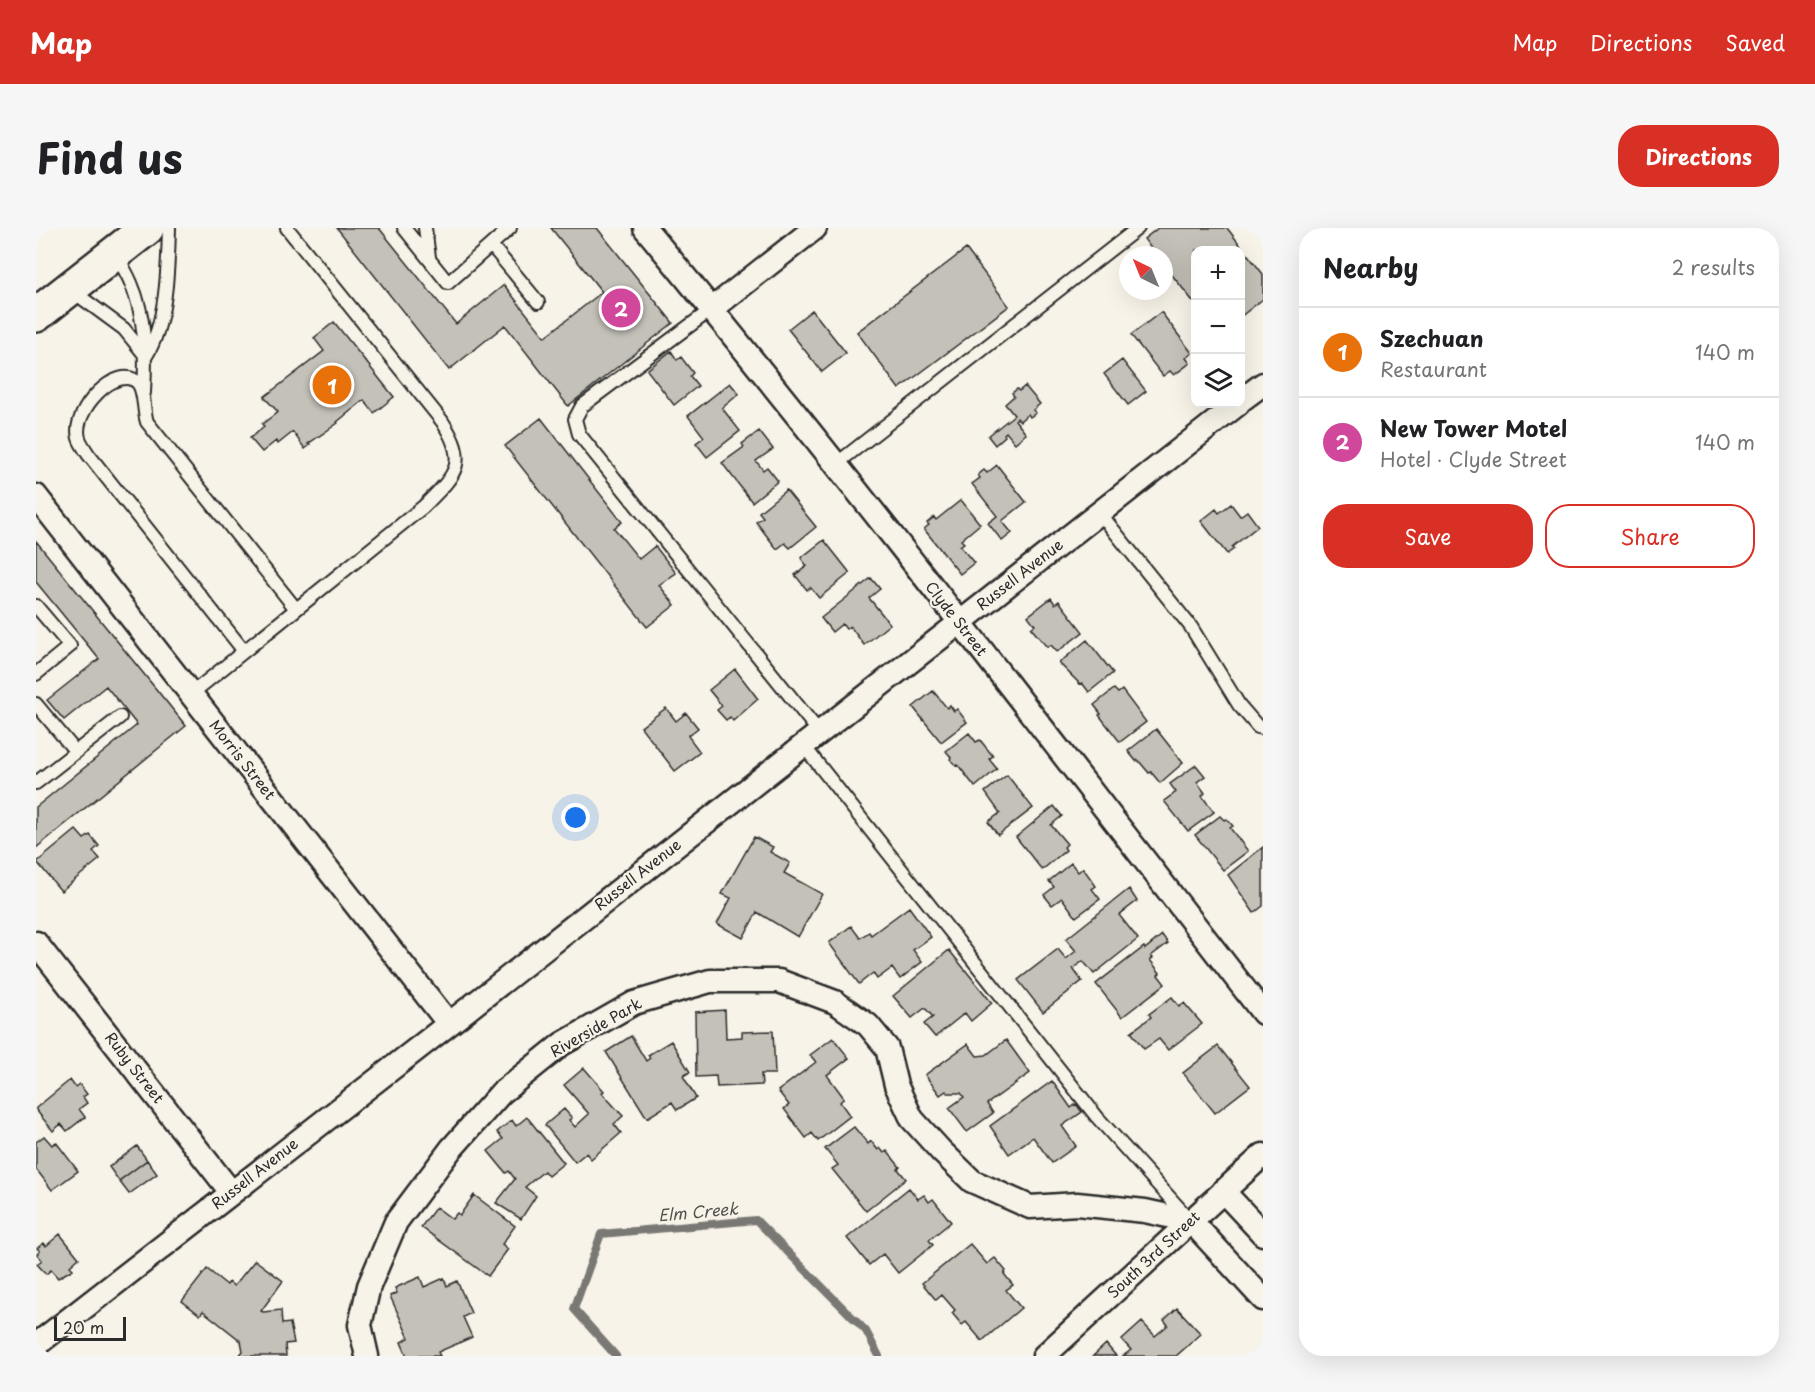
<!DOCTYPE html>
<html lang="en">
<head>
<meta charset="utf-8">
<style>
	body { margin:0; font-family:"Playpen Sans",sans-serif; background:#f6f6f6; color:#202124 }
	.controls { position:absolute; right:18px; top:18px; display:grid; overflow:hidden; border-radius:12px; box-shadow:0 6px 24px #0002 }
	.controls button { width:54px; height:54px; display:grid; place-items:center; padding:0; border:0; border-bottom:2px solid #e0e0e0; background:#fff; color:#202124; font:30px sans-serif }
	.compass { position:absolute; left:1083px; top:18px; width:54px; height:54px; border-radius:50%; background:#fff; box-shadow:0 6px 24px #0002; rotate:317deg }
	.scale { position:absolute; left:18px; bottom:15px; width:72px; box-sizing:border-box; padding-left:6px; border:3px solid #2b2b2b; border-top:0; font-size:16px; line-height:21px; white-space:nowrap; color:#2b2b2b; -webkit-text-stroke:4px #f7f3e8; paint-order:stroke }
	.you { position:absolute; left:540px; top:590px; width:21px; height:21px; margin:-15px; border:4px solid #fff; border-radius:50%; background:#1a73e8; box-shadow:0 0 0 9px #1a73e833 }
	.badge { display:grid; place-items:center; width:39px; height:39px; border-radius:50%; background:#d93025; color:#fff; font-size:20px; font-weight:700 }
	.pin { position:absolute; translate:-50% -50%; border:3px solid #fff; box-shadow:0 2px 6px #0006 }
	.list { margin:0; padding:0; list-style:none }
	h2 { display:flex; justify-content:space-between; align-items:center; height:78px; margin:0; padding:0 24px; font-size:26px }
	h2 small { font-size:20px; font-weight:400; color:#757577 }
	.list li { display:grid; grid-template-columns:39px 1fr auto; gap:18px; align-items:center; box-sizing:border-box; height:90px; padding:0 24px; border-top:2px solid #e0e0e0 }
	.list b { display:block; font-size:22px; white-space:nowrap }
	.list p { margin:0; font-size:20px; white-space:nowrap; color:#757577 }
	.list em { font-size:20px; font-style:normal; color:#757577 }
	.actions { display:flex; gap:12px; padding:18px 24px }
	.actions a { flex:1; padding:14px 0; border:2px solid #d93025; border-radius:24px; text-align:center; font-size:21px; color:#d93025 }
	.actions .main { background:#d93025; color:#fff }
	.icon { flex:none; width:33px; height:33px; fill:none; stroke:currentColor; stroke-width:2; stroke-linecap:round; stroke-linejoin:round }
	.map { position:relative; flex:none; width:1227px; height:1128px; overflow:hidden; border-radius:24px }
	header { display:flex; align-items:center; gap:36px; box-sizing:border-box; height:84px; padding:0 30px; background:#d93025; color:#fff }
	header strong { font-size:28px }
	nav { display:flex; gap:33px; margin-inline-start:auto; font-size:21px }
	.intro { display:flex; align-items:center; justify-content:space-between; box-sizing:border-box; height:144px; padding:0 36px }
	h1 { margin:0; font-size:42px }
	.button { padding:15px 27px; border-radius:24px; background:#d93025; color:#fff; font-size:21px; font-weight:700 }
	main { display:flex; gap:36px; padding:0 36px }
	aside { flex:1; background:#fff; border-radius:24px; box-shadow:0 6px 24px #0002 }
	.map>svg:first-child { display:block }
</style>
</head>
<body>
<header>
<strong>Map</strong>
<nav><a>Map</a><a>Directions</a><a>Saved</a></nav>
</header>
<div class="intro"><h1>Find us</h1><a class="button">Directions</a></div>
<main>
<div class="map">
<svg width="1227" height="1128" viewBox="0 0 1227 1128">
	<rect width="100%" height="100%" fill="#f7f3e8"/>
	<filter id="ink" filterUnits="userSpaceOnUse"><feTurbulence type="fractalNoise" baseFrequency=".0167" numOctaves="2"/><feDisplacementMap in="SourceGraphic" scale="12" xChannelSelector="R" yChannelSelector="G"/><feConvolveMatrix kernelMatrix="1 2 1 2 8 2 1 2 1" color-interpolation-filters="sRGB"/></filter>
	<g filter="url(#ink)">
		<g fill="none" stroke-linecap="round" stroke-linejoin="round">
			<path stroke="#7a7874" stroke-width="8" d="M580,1128L538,1081L565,1006L720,992L830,1103L843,1128"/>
		</g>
		<path fill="#c4c1b9" stroke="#2b2b2b" stroke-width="1.5" d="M301,0H343L420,96L468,57L509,109L566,64L515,0H561L637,95L532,178L469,97L413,142Z
			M1122,0H1191L1227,46V71L1204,89V22H1160V77L1128,37V27H1120L1108,11Z
			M930,21L973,78L863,161L821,104Z
			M776,82L810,125L786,144L752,101Z
			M1125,84L1156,125L1150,130L1154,135L1138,147L1134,143L1127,148L1095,107Z
			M298,94L358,169L338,185L328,172L301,194L302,195L272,216L274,217L269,221L257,204L242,216L240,213L226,224L214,210L228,199L226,196L242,184L228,169L288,123L278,110Z
			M635,123L641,132L645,129L657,145L654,148L662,158L638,177L611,142Z
			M1086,132L1110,163L1092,177L1068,146Z
			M694,155L703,166L686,180L704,203L671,229L660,215L668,209L652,188Z
			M989,158L1004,176L997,182L1000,185L994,189L992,186L984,193L981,190L979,192L990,206L979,215L970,204L968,206L969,208L959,217L952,208L978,187L969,176L978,168L976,165L981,161L983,163Z
			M505,190L586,294L578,300L603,331L619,318L640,345L623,357L639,377L611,399L469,218Z
			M723,203L737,221L720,233L727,242L731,239L742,253L716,274L686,235L708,219L706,216Z
			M961,237L990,274L966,293L976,305L966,313L952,295L961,288L936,256L944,250L942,247L948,242L951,245Z
			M750,262L780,299L754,320L749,315L741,321L720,294L727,289L723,284Z
			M925,272L944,296L925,312L928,315L924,318L938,335L924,346L888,301L893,297L891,295L898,289L900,292Z
			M1195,276L1204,288L1211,283L1222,298L1196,319L1198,321L1191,326L1165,293L1180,281L1183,285Z
			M788,312L814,345L783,370L774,359L771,362L759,347L771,338L765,330Z
			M0,313L150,498L0,620V579L101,497L70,458L28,492L11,472L63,431L0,354Z
			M835,350L844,361L833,370L854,396L828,417L814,398L810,401L806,396L796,404L785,390Z
			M1015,370L1019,376L1023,373L1047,404L1021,424L1015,417L1011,419L995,400L999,397L992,388Z
			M1051,412L1077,445L1053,464L1046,455L1044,456L1023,435Z
			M699,441L722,471L697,493L694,489L690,492L681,482L686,478L673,462Z
			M1078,461L1082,465L1086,462L1110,494L1084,514L1063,487L1065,486L1058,477Z
			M897,463L911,480L914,477L918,483L921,481L931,494L905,514L877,479Z
			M630,480L640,493L650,485L662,500L652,508L664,524L639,543L605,499Z
			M1120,501L1147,535L1124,555L1115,544L1113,545L1102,532L1100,533L1092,523Z
			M933,505L940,514L944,512L957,528L953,531L961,541L939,559L922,537L920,538L914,531L915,529L910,523Z
			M1160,537L1169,548L1161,554L1169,565L1166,568L1178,584L1152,603L1128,573L1140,564L1134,556Z
			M971,547L997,580L962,607L952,594L964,585L949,564Z
			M1018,578L1026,588L1015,597L1031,616L1028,619L1030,622L1006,642L980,609Z
			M1184,588L1188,592L1191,591L1197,598L1194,600L1212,623L1187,642L1159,607Z
			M40,602L48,611L54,607L63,618L57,623L64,631L25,663L1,634Z
			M718,609L737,619L734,624L754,635L748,645L786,666L762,709L721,684L707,710L681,696L695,670L686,666Z
			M1227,619V678L1218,685L1192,647Z
			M1035,635L1042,644L1047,640L1060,658L1056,661L1064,671L1040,689L1026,670L1016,677L1008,667L1018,659L1013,653Z
			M1093,661L1101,673L1083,687L1102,711L1058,746L1047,733L1037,741L1046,753L1007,784L982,752L1022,721L1030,731L1040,723L1030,711Z
			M873,679L895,709L877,722L886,734L864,751L856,740L841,751L837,745L823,756L793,715L815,698L824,710L833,704L835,707Z
			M1126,707L1132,715L1115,728L1117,730L1114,732L1124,745L1122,747L1129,756L1086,789L1060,756L1108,719L1109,721Z
			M913,722L956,775L935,793L929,785L899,809L888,796L897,789L889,780L876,790L857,768Z
			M1136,769L1143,778L1148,775L1166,796L1132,822L1123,811L1108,821L1095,804L1115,789L1113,786Z
			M689,782L690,810L706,809V804L737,803L739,846H725L726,857L681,859L680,848L660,849L659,784Z
			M595,808L610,833L614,830L612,827L635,813L654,844L647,848L660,870L641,882L636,874L611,890L570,824Z
			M797,810L813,830L791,847L808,870L804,874L814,888L782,913L776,905L770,910L748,881L753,877L742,863L780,834L774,827Z
			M970,812L994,845L951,876L957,885L931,904L913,880L928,869L925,865H912L910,863L904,867L889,847L932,816L941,828L950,827Z
			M1182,818L1214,858L1179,885L1147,845Z
			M548,840L568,863L566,865L587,888L578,896L585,905L555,931L550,925L539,934L509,897L528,881L536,890L533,892L539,899L553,886L528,857Z
			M34,852L39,859L43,856L51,866L47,869L51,875L43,881L49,889L31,903L25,896L17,903L0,882V880Z
			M1016,853L1035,880L1040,876L1046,884L1026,898L1040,918L1016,935L997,909L973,926L954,898Z
			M491,889L528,935L512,948L508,943L489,959L500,968L485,991L460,975L479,951L473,943L470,945L452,923L467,911L461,904L476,892L480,898Z
			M818,899L832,916L835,913L842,922L844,920L848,925L851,923L864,939L862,941L870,951L830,983L796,941L802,937L789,921Z
			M8,908L16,917L20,914L42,943L16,962L0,941V914Z
			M101,918L111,932L83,953L73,939Z
			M111,932L121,946L93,966L83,953Z
			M873,960L882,971L888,967L893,974L897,971L915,994L893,1012L897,1017L862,1045L847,1026L833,1037L811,1010Z
			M438,967L479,998L466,1016L472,1021L452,1048L385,999L400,979L416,991L421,985L424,987Z
			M24,1006L43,1030L34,1038L37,1041L22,1050L15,1042L10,1046L1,1036L6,1032L1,1026L4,1023L1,1020L8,1015L10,1018Z
			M934,1016L951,1036L959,1030L970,1043L968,1046L977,1057L970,1062L985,1080L946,1113L930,1094L926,1097L916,1085L919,1082L906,1067L900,1072L886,1055Z
			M219,1032L247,1053L225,1083L227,1084L245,1082L246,1096L254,1095L258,1115L249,1116L250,1128H203L207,1123L205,1113L167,1083L164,1087L146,1073L171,1041L191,1057L193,1054L198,1058Z
			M384,1049L388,1059L408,1050L411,1058L421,1053L435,1085L427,1089L436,1109L402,1124L404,1128H371L365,1114L373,1110L354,1068L361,1065L359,1060Z
			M1141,1080L1165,1106L1140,1128H1087L1095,1122L1086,1112L1106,1094L1119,1108L1132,1097L1128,1092Z
			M1070,1116L1080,1128H1057Z"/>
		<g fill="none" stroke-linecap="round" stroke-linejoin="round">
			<g stroke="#2b2b2b" stroke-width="16">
				<path id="service" d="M368,0L412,55L474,0
					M389,0L393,29
					M455,17L502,74
					M80,26C85,36 91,45 95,55C110,89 110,129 108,165
					M35,62L88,101L109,127
					M676,81L546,178L539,191L543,206L783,504
					M110,128C131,95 132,39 133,0
					M799,237L1102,0
					M1063,284L1155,399L1203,477L1222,499L1227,500
					M0,378L34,418L0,446
					M208,423L52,226C49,221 45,216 43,210C35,183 82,134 102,155C109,164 107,182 111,194L260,381
					M155,466L387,279C419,247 434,236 406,193L251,0
					M0,476L40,524
					M767,517L1061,889L1152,990
					M0,555L84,489"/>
			</g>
			<g stroke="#2b2b2b" stroke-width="27">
				<path id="minor" d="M609,0C821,257 1023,522 1227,785
					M676,81L779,0
					M1204,173L1227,156
					M0,268L413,796
					M0,715L195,964
					M1187,963L1227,1006
					M0,1117L413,796L1202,176
					M331,1128L324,1097L333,1058L360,994L415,921L465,865L526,816L598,775L674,753H743L799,774L832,797L851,820L860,857L876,891L905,923L936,953L994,979L1041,976L1109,983L1155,993L1227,1071
					M1008,1128L1227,927"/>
			</g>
			<g stroke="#2b2b2b" stroke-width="38">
				<path id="primary" d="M0,87L111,0"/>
			</g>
			<use href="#service" stroke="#f7f3e8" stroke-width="12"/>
			<use href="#minor" stroke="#f7f3e8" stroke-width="22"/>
			<use href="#primary" stroke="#f7f3e8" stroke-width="33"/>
		</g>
	</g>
	<g text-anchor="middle" stroke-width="4.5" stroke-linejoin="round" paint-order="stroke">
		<g font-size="15" fill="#2b2b2b" stroke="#f7f3e8">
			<text transform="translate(984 347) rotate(-38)" y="5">Russell Avenue</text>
			<text transform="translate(920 391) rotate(52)" y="5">Clyde Street</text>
			<text transform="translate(206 532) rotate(52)" y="5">Morris Street</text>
			<text transform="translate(602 647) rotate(-38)" y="5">Russell Avenue</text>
			<text transform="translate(560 800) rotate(-30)" y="5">Riverside Park</text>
			<text transform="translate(98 840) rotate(52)" y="5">Ruby Street</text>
			<text transform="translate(219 946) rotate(-38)" y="5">Russell Avenue</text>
			<text transform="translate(1118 1027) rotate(-43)" y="5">South 3rd Street</text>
		</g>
		<g font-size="16" font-style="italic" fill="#53524f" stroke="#f7f3e8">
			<text transform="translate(662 984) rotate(-5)" y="6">Elm Creek</text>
		</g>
	</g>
</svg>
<div class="controls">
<button>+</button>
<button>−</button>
<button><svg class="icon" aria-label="layers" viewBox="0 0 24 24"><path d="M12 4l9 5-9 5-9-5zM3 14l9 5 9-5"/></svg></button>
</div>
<svg class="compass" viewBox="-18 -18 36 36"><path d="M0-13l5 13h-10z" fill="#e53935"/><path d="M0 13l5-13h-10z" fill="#757577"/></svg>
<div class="scale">20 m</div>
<div class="you"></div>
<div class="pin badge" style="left:296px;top:157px;background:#e8710a">1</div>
<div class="pin badge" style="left:585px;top:80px;background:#d1479c">2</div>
</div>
<aside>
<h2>Nearby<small>2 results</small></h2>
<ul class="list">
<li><span class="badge" style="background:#e8710a">1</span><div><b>Szechuan</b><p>Restaurant</p></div><em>140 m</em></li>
<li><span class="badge" style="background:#d1479c">2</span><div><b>New Tower Motel</b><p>Hotel · Clyde Street</p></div><em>140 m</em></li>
</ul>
<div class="actions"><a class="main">Save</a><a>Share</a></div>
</aside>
</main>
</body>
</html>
